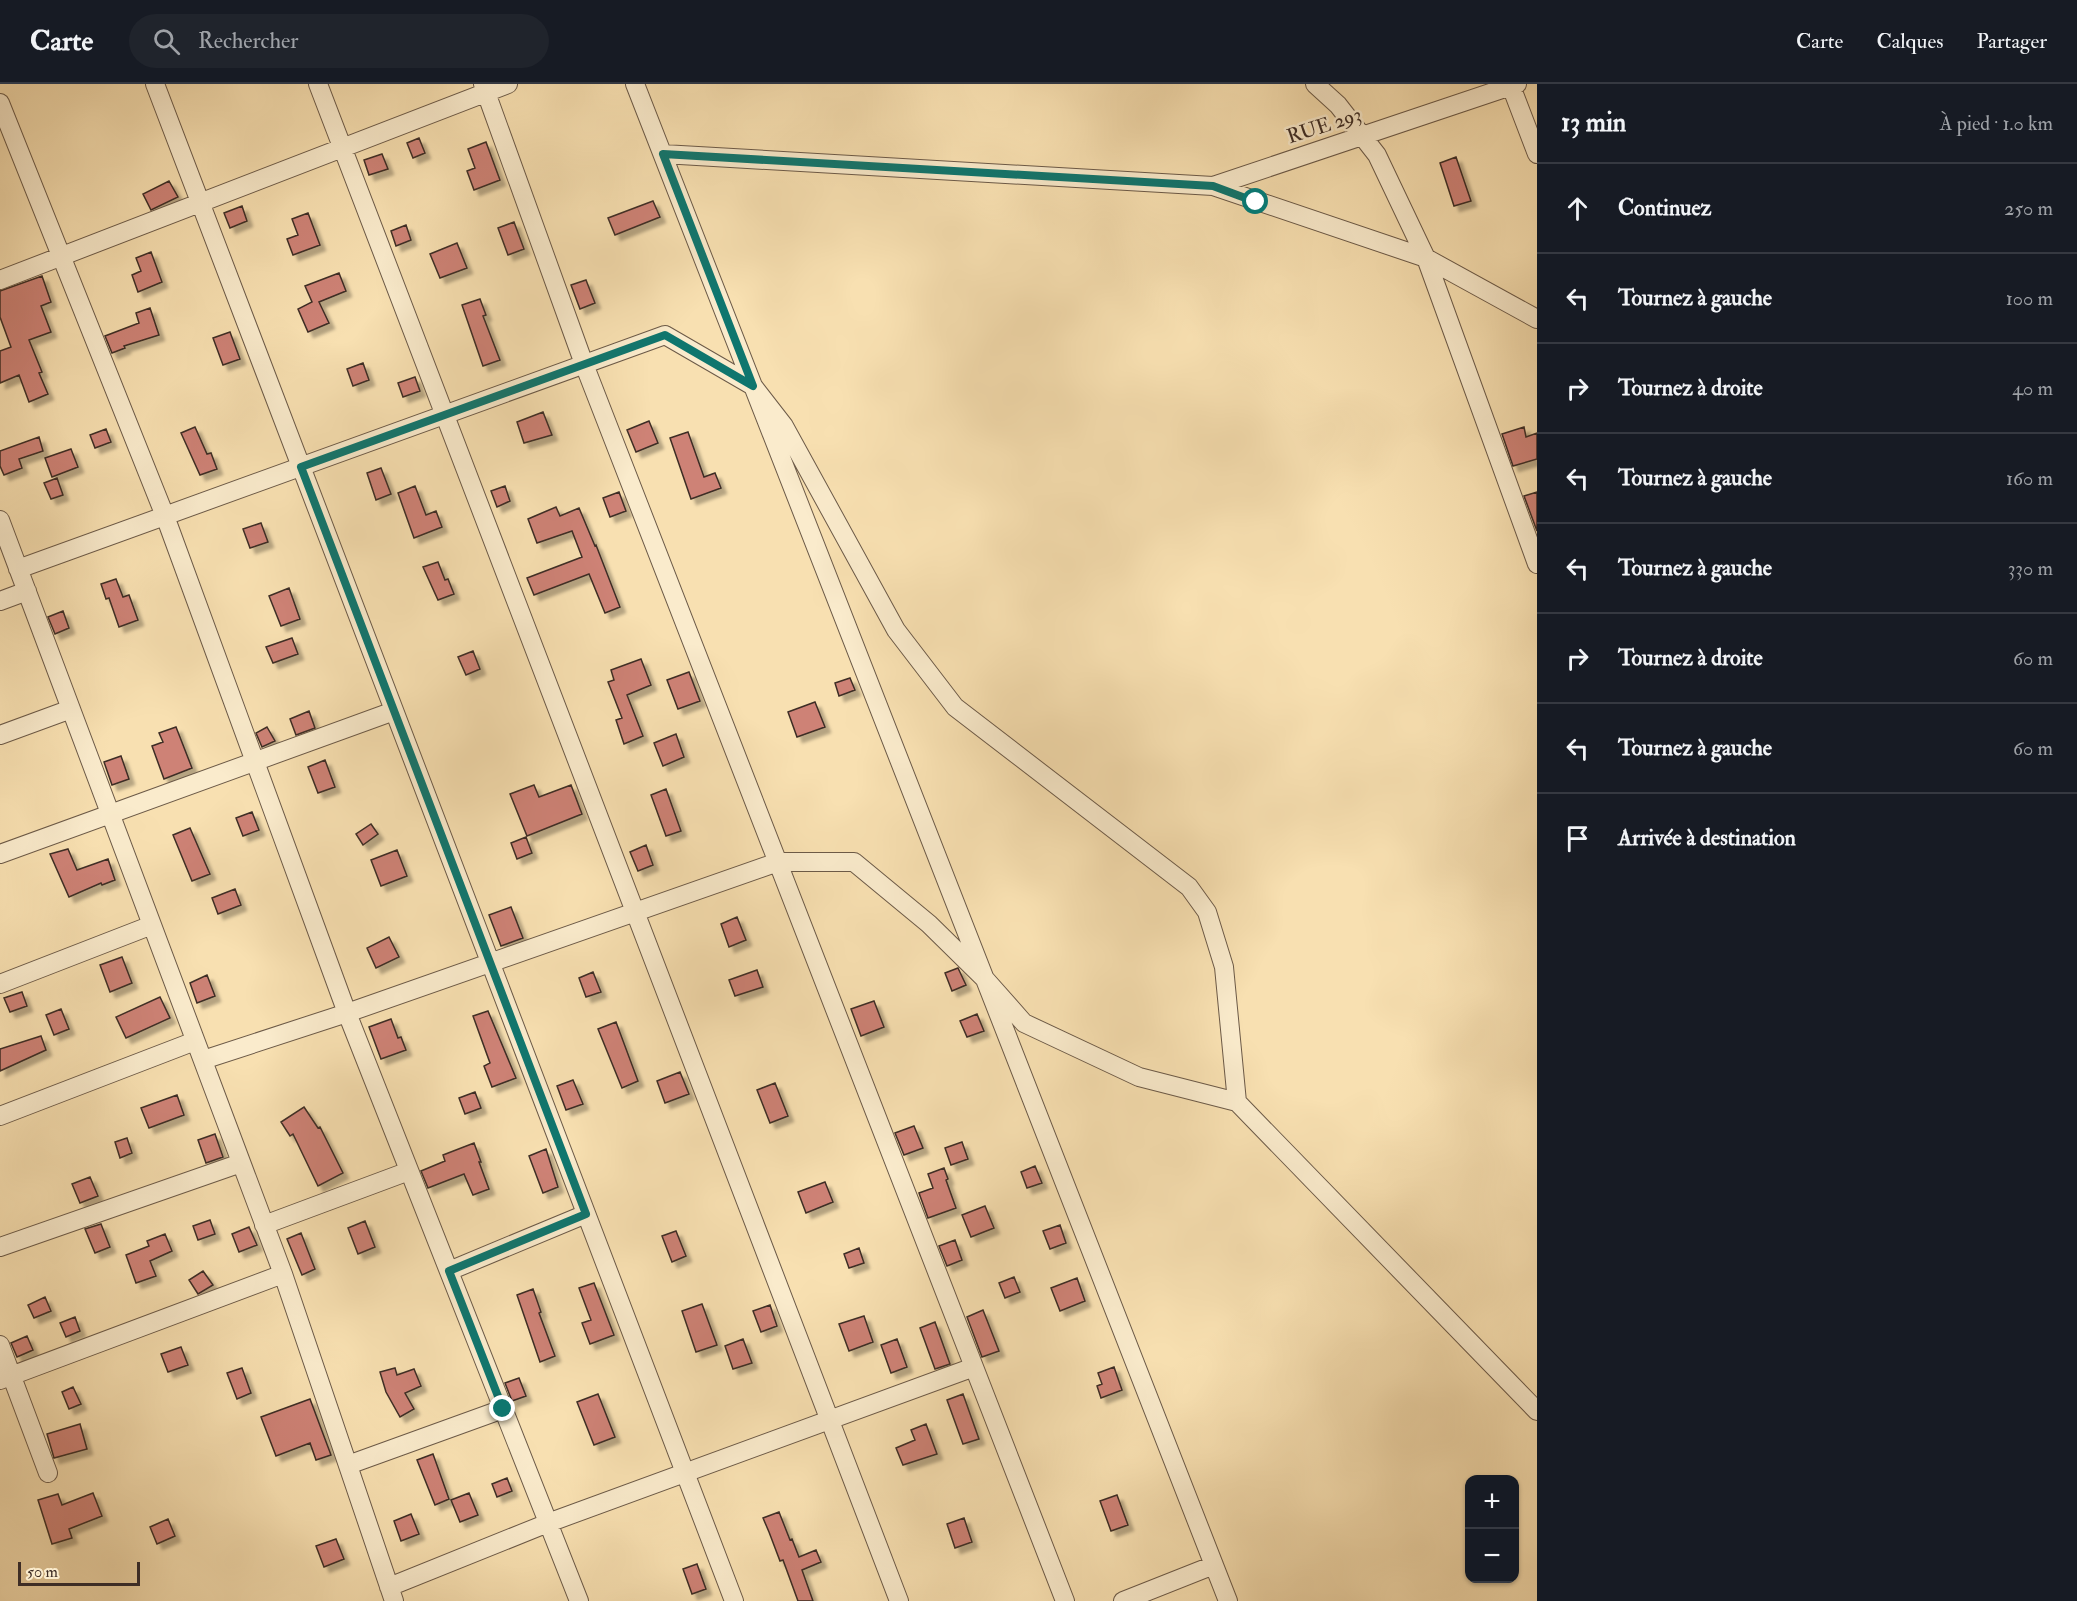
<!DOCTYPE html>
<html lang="fr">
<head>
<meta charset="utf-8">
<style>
	body { margin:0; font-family:"IM FELL Double Pica",serif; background:#20242c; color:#f1f3f6 }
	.controls { position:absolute; right:18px; bottom:18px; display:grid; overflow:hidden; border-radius:12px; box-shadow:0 2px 4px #0004 }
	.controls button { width:54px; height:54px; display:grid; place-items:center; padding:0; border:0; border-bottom:2px solid #363941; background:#171b24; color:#f1f3f6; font:30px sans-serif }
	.scale { position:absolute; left:18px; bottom:15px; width:122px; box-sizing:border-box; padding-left:6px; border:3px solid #3e2d25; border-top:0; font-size:16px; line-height:21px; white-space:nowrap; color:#3e2d25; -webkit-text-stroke:4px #faebcc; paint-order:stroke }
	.stop { position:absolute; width:18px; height:18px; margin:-14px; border:4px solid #0f766e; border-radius:50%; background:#fff }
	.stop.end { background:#0f766e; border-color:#fff; box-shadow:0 2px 6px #0008 }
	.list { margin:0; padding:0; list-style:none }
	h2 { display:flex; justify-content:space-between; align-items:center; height:78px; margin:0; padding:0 24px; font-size:26px }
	h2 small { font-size:20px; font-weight:400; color:#9ea1a6 }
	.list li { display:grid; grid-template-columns:39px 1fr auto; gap:18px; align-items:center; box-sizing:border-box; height:90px; padding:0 24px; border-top:2px solid #363941 }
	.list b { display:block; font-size:22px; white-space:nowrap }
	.list em { font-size:20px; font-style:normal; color:#9ea1a6 }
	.icon { flex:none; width:33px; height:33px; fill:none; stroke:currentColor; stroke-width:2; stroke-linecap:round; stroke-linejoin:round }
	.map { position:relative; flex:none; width:1537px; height:1517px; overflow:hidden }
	header { display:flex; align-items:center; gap:36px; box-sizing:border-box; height:84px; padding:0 30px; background:#171b24; border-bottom:2px solid #363941 }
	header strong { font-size:28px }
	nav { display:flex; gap:33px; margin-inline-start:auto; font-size:21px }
	.search { width:420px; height:54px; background:#20242c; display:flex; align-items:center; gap:15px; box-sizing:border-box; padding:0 21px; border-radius:33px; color:#9ea1a6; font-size:22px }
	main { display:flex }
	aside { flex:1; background:#171b24 }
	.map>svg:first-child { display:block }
</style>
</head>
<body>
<header>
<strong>Carte</strong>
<div class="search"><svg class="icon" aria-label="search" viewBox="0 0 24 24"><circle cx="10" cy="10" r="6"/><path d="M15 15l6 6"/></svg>Rechercher</div>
<nav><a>Carte</a><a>Calques</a><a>Partager</a></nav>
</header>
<main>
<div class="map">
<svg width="1537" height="1517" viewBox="0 0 1537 1517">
	<defs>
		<filter id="shadow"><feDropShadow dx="5.5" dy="5.5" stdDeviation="1.5" flood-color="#0004"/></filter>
	</defs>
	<rect width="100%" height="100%" fill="#f8e0b1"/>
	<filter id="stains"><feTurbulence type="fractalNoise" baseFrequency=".00333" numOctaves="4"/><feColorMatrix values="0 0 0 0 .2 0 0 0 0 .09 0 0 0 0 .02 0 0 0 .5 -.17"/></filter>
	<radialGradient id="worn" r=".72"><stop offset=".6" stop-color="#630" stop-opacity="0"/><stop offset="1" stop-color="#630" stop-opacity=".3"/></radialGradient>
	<path fill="#ce8276" stroke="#3e2d25" stroke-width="1.5" filter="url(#shadow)" d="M419,54L425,69L413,74L407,59Z
		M486,58L500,96L474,106L467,87L475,84L468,65Z
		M382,70L388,85L369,91L364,76Z
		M1456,73L1471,117L1454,122L1440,79Z
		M169,97L178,113L151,126L143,110Z
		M653,117L660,133L615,151L608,134Z
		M242,122L247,137L230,144L224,129Z
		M308,129L320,161L293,171L287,155L298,151L292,135Z
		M514,138L524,165L508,171L498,144Z
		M406,141L411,156L396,162L391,147Z
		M457,159L467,184L440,194L430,170Z
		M151,168L162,198L138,208L132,191L141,187L136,174Z
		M339,189L346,207L319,218L329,239L308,248L298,225L312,218L305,202Z
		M42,192L51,218L41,222L51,248L29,256L42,288L39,289L48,310L29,318L19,291L0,299V267L11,263L0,233V207Z
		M586,196L595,219L580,225L571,201Z
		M480,215L486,231L483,232L500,276L483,282L462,221Z
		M150,224L159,251L124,262L125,264L112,269L105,252L139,239L136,229Z
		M230,248L240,275L223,281L213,254Z
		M363,279L369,296L353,302L347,285Z
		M415,293L420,307L403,313L398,299Z
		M543,328L552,351L524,359L517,338Z
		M649,337L658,359L636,368L627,346Z
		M195,343L207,370L211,369L217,385L200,391L181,349Z
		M1524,343L1526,353L1537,349V375L1513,382L1502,350Z
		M106,345L111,358L95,364L90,351Z
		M688,348L704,393L715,389L721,404L691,415L670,354Z
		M39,353L43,367L19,375L22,384L4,391L0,382V367Z
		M71,365L78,383L52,393L45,374Z
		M381,384L391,410L376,416L367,389Z
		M57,394L63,411L51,415L44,399Z
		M415,402L426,431L436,427L442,443L414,454L398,409Z
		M505,402L510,417L497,423L491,407Z
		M619,408L626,427L610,433L603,414Z
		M1537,408V447L1524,412Z
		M556,423L560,432L579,424L595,462L596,461L620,523L605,529L589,490L534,511L527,494L582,473L572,447L537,459L528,435Z
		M261,439L268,458L250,464L243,445Z
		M438,478L445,496L448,495L454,510L438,516L423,483Z
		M116,495L123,513L129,511L138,536L119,543L109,514L106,515L101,500Z
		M289,504L300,535L281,542L269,512Z
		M63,527L69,544L55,550L48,533Z
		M292,554L298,570L273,579L266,563Z
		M473,567L480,585L466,591L458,573Z
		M641,575L651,601L627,611L643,652L624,660L616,636L622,634L608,598L614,596L611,586Z
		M689,588L700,617L678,625L667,596Z
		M850,594L855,606L839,612L835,599Z
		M815,618L825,643L797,653L788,628Z
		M309,627L315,644L296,651L290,635Z
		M176,643L192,684L164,695L152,662L163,658L159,649Z
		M267,643L275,657L262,663L256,649Z
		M676,650L684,673L663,682L654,659Z
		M121,672L129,695L112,701L104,678Z
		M325,676L335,703L318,709L308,683Z
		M534,701L539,713L571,701L582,730L527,752L510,710Z
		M666,705L681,747L666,752L651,711Z
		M252,728L259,746L243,752L236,734Z
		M371,740L378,750L363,761L356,750Z
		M190,744L210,790L192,797L173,751Z
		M526,753L532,769L517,775L511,759Z
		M646,761L653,781L638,787L630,768Z
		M68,765L77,786L108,775L115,796L102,801L101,799L69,813L50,770Z
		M397,766L407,792L381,802L371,776Z
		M235,805L241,821L218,830L212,814Z
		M511,823L523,854L501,862L489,831Z
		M737,833L746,856L729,863L721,840Z
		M389,853L399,873L376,884L367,864Z
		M122,873L132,899L110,908L100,881Z
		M958,884L966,901L952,907L945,889Z
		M757,886L763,903L735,912L729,896Z
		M593,888L601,908L586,913L579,894Z
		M207,891L215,912L197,919L190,899Z
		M22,908L27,922L10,928L4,914Z
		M160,913L170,934L126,954L116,933Z
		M874,917L884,943L861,952L851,925Z
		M61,925L69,945L54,951L46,931Z
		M488,927L516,994L492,1003L484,982L490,979L473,932Z
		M977,930L984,947L967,953L960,937Z
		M391,935L398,954L401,953L406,966L381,975L369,943Z
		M616,938L638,997L622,1004L598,945Z
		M41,952L46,966L0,987V965Z
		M680,988L689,1010L665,1019L657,997Z
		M573,996L583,1020L566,1026L557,1002Z
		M775,999L788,1032L770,1039L757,1006Z
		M475,1008L481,1024L465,1030L459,1014Z
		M177,1011L184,1031L149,1044L141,1024Z
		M304,1023L318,1044L320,1043L343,1089L318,1102L293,1050L290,1052L281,1038Z
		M914,1042L923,1064L904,1071L895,1049Z
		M215,1050L223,1073L206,1079L198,1056Z
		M127,1054L132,1069L120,1074L115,1058Z
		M962,1058L968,1075L951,1081L945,1064Z
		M474,1059L481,1078H479L489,1105L473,1111L464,1090L428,1104L421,1087L445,1077L443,1071Z
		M546,1065L558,1103L543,1109L529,1072Z
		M1035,1082L1042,1099L1027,1104L1021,1088Z
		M944,1084L948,1095L946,1096L956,1124L928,1134L919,1109L933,1104L928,1090Z
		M90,1093L98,1112L80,1119L72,1100Z
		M825,1098L833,1118L806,1129L798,1108Z
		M985,1122L994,1144L971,1153L962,1131Z
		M210,1136L215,1150L198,1156L193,1142Z
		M365,1137L375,1163L358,1170L348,1144Z
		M101,1140L110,1163L95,1169L85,1145Z
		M1060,1141L1066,1159L1050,1165L1043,1147Z
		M249,1143L257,1161L239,1168L232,1150Z
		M676,1147L686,1172L672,1178L662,1152Z
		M301,1149L315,1185L302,1191L287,1155Z
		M165,1150L172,1167L150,1177L156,1192L136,1199L126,1171L149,1162L147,1157Z
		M955,1156L962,1176L947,1182L939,1162Z
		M859,1164L864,1179L849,1184L844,1170Z
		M203,1187L213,1201L198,1210L189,1196Z
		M1014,1193L1020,1208L1005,1214L999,1199Z
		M1077,1194L1085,1217L1060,1227L1051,1204Z
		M594,1199L614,1251L590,1260L582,1239L591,1236L579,1204Z
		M533,1205L541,1228L539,1229L555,1272L540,1278L517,1211Z
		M45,1213L51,1227L34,1234L28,1221Z
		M702,1220L717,1261L696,1268L682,1227Z
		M770,1221L777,1242L761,1248L753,1227Z
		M983,1226L999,1267L982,1273L967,1233Z
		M864,1232L873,1258L849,1267L839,1240Z
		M75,1233L80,1247L66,1253L60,1239Z
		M935,1238L950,1280L935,1285L920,1244Z
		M27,1252L33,1266L17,1273L11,1259Z
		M743,1255L752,1279L733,1285L725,1262Z
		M897,1255L907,1283L891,1289L881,1261Z
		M181,1263L188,1281L168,1288L161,1270Z
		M1114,1283L1122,1306L1101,1314L1097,1302L1102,1300L1098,1289Z
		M242,1284L251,1309L237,1315L227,1289Z
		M395,1284L397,1291L414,1285L421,1302L405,1309L414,1325L400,1333L386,1308L380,1288Z
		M519,1294L526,1312L512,1317L505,1299Z
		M73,1303L81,1320L69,1325L62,1308Z
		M598,1310L615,1353L594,1361L577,1318Z
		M963,1310L979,1355L963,1360L947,1316Z
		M310,1315L331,1371L316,1376L310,1359L276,1372L261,1333Z
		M80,1340L87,1365L54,1374L47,1350Z
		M926,1340L937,1370L903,1381L896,1364L915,1356L911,1346Z
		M433,1370L449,1415L435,1421L417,1376Z
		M507,1394L512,1407L497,1413L492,1400Z
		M93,1409L102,1432L69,1445L72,1454L52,1460L38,1416L58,1410L62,1421Z
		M469,1409L478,1431L460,1438L451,1416Z
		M1117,1411L1128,1441L1111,1447L1100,1417Z
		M779,1428L790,1456L792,1455L799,1473L816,1466L821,1478L802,1486L813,1517H798L783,1476L780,1477L769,1448L763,1434Z
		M411,1430L419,1450L401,1457L394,1437Z
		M964,1434L972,1458L955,1464L947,1440Z
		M168,1435L175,1452L157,1460L150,1443Z
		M336,1455L344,1475L324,1483L316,1462Z
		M697,1480L706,1505L692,1510L683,1485Z"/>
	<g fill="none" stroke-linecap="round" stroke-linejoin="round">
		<g stroke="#6c5a48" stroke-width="20">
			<path id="minor" d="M155,0L734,1517
				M318,0L899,1517
				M483,0L584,280L1065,1517
				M635,0L1228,1517
				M1315,0L1338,21L1377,71L1426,174L1537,480
				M1511,2L1537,70
				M0,19L165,432L347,929L579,1517
				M663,70L1213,102L1426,174L1537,235
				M1213,102L1517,0
				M0,196L508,0
				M0,436L283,1190L394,1517
				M18,485L665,251L753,302L784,342L896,546L955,623L1189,803L1207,828L1224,883L1237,1018
				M0,517L27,507
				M0,651L71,625
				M0,770L394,627
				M0,900L152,841
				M203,976L347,929L778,778H854L929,840L986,896L1024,939L1139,993L1237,1018L1537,1327
				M0,1032L195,957
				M264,1141L409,1087
				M0,1163L241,1079
				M449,1187L586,1130
				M0,1261L48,1389
				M0,1296L283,1190
				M348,1381L503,1325
				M389,1503L548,1439L974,1283
				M1123,1517L1214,1481"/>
		</g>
		<use href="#minor" stroke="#faebcc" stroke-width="18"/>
	</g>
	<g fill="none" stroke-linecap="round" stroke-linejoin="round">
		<path stroke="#0f766e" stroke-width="8" d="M503,1325L449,1187L586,1130L301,383L665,251L753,302L663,70L1213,102L1256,118"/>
	</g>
	<g text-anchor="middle" stroke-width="5" stroke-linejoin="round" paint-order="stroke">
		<g font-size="20" fill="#3e2d25" stroke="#faebcc">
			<text transform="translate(1324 41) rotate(-18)" y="7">RUE 293</text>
		</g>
	</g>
	<rect width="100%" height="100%" filter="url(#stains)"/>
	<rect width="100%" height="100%" fill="url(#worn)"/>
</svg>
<div class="controls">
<button>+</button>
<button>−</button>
</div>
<div class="scale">50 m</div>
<div class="stop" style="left:1256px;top:118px"></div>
<div class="stop end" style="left:503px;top:1325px"></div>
</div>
<aside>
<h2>13 min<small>À pied · 1.0 km</small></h2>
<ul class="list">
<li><svg class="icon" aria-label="ahead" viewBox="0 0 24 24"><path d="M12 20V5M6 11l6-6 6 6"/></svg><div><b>Continuez</b></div><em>250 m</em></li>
<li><svg class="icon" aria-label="left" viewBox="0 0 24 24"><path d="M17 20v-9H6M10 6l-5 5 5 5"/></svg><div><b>Tournez à gauche</b></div><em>100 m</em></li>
<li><svg class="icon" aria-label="right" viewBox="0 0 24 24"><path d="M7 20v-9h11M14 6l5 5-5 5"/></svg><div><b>Tournez à droite</b></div><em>40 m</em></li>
<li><svg class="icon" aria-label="left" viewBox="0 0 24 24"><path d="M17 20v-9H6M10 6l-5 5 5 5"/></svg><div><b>Tournez à gauche</b></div><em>160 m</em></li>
<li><svg class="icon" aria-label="left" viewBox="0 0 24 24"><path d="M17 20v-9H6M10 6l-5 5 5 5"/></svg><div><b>Tournez à gauche</b></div><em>330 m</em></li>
<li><svg class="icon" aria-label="right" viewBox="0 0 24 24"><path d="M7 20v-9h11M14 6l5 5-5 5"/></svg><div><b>Tournez à droite</b></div><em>60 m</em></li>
<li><svg class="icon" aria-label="left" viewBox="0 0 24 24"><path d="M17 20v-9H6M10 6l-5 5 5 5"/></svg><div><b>Tournez à gauche</b></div><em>60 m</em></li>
<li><svg class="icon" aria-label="arrive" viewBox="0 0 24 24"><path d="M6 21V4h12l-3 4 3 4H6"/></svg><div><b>Arrivée à destination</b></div></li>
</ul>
</aside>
</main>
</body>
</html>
